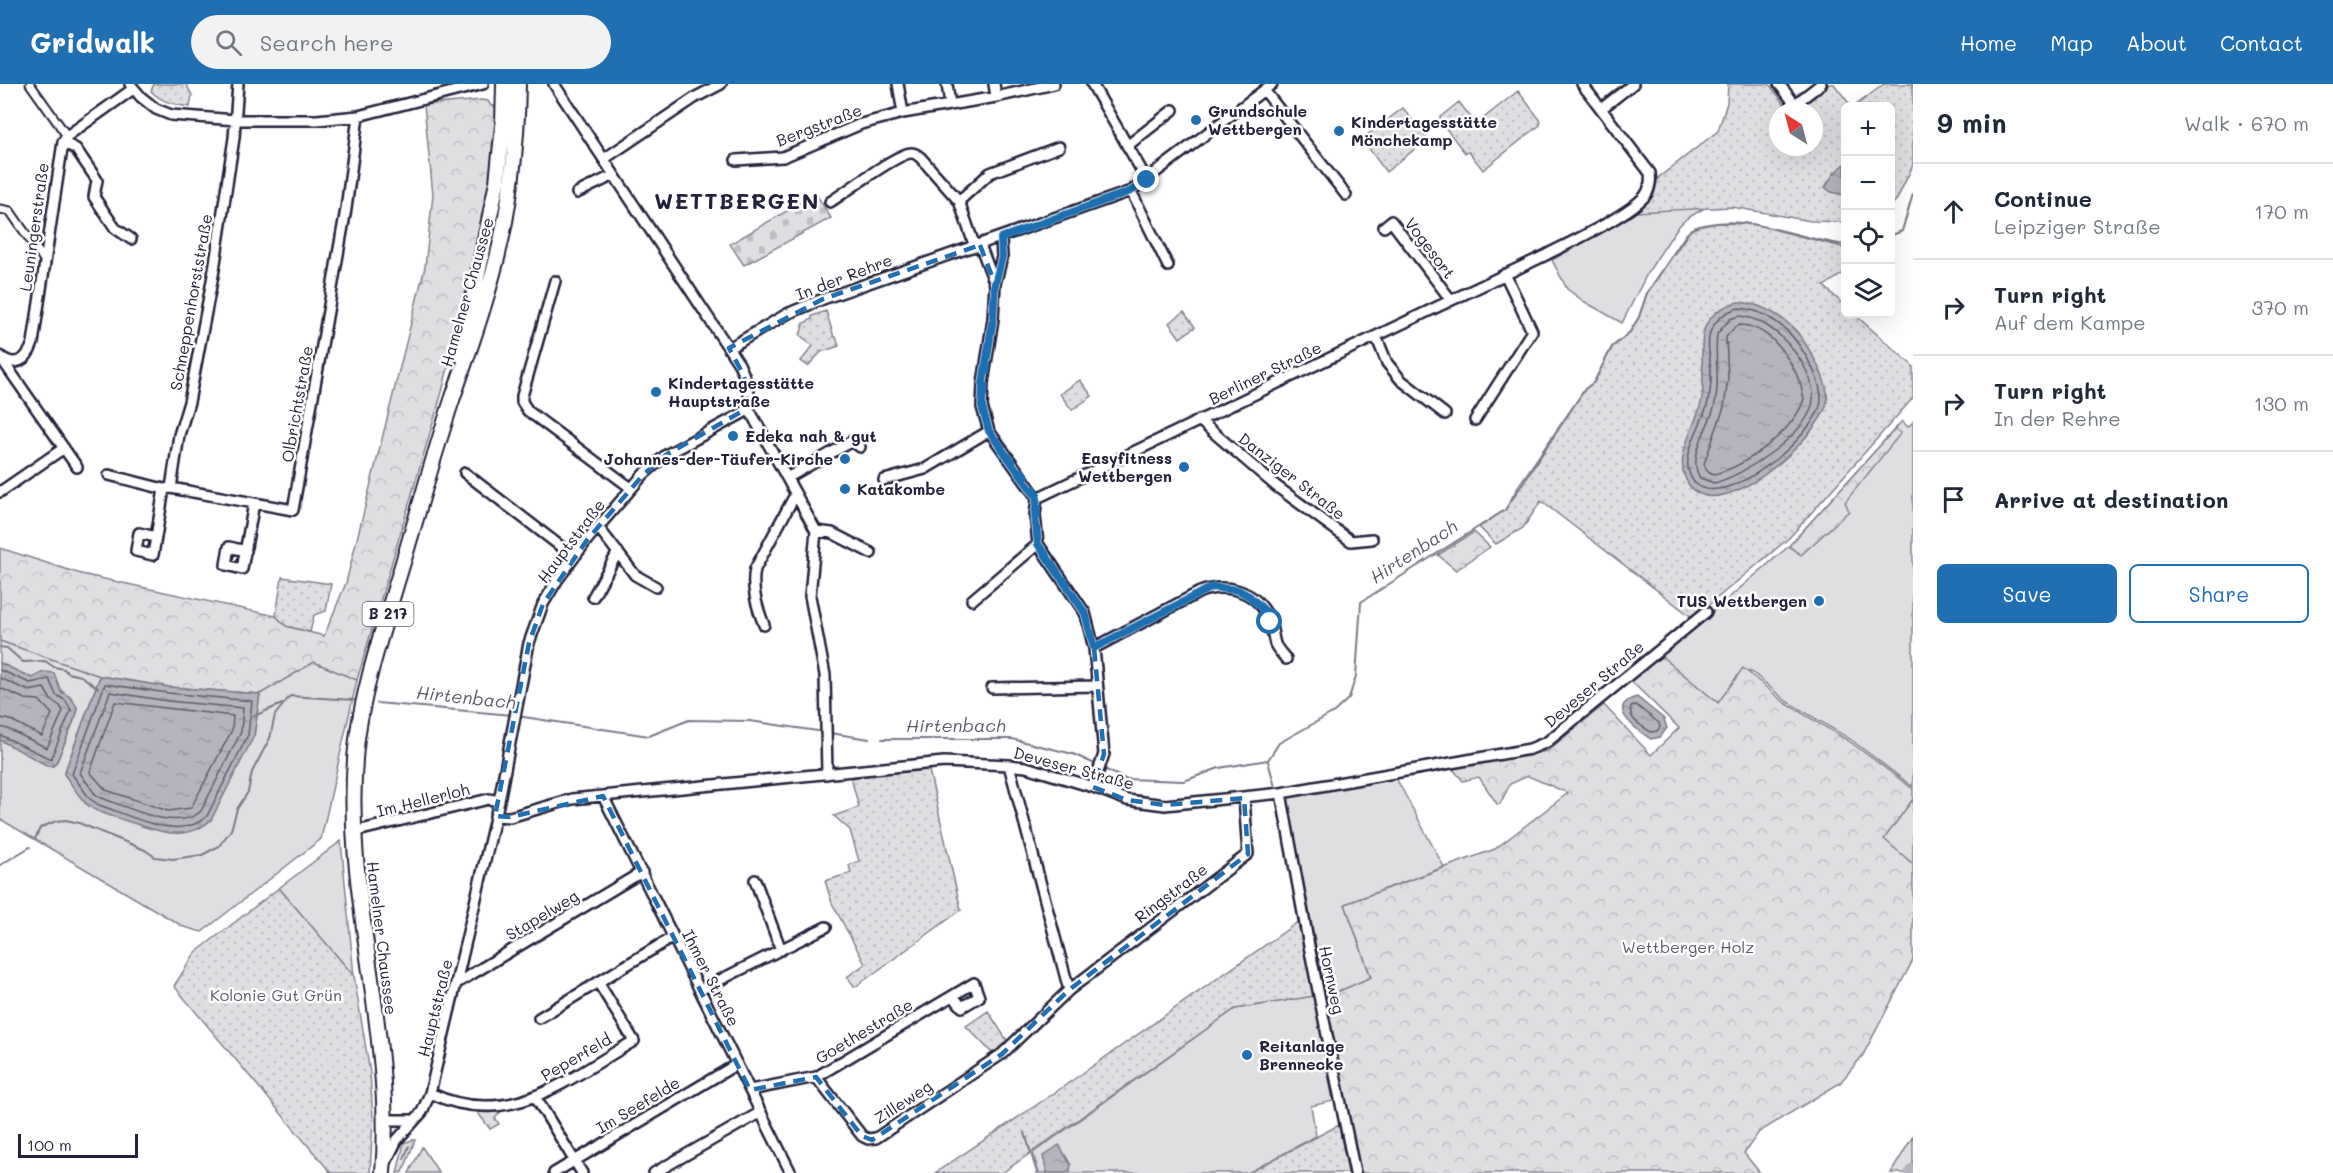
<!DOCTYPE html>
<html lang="en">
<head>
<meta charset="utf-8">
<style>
	body { margin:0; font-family:Mali,sans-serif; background:#f2f2f3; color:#1f2937 }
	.controls { position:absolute; right:18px; top:18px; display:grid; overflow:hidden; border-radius:9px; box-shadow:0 6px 24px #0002 }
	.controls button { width:54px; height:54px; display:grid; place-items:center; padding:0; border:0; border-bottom:2px solid #e0e1e3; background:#fff; color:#1f2937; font:30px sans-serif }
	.compass { position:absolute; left:1769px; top:18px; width:54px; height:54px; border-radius:50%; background:#fff; box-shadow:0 6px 24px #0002; rotate:324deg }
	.scale { position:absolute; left:18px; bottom:15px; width:120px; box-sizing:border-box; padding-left:6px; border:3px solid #22223b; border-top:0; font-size:16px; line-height:21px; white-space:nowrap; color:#22223b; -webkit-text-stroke:4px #fff; paint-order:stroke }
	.stop { position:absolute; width:18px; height:18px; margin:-14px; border:4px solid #1f6fb2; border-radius:50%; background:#fff }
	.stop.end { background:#1f6fb2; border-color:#fff; box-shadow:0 2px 6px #0008 }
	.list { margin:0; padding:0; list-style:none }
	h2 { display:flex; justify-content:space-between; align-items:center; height:78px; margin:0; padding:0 24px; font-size:26px }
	h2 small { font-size:20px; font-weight:400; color:#747a83 }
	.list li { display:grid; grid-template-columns:39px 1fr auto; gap:18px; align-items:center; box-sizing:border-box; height:96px; padding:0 24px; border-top:2px solid #e0e1e3 }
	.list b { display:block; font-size:22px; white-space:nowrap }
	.list p { margin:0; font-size:20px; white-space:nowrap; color:#747a83 }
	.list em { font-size:20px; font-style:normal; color:#747a83 }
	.actions { display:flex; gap:12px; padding:18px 24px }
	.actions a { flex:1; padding:14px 0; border:2px solid #1f6fb2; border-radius:9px; text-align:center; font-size:21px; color:#1f6fb2 }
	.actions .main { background:#1f6fb2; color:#fff }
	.icon { flex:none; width:33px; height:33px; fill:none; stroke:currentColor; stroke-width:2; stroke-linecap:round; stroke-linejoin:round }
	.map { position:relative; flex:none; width:1913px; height:1089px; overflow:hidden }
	header { display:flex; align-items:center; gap:36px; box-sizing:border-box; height:84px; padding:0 30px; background:#1f6fb2; color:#fff }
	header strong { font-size:28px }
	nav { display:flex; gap:33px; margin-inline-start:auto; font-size:21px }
	.search { width:420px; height:54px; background:#f2f2f3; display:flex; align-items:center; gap:15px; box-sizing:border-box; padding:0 21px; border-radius:33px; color:#747a83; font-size:22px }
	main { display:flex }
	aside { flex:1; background:#fff }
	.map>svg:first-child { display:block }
</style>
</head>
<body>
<header>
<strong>Gridwalk</strong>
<div class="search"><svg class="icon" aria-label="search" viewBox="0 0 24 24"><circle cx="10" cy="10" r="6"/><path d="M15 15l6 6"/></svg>Search here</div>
<nav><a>Home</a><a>Map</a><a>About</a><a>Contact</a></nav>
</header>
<main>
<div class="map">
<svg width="1913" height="1089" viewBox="0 0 1913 1089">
	<defs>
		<pattern id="forest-crowns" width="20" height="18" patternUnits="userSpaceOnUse" patternTransform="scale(1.5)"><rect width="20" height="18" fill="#dfdfe2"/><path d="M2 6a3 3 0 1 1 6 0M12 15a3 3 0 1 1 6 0" fill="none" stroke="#bfbfc3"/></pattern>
		<pattern id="cemetery-stones" width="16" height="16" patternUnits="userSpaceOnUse" patternTransform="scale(1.5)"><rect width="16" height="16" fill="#dfdfe2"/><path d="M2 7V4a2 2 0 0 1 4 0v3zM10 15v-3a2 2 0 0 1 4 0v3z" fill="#bfbfc3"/></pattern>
		<pattern id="park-dots" width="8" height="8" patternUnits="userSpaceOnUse" patternTransform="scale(1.5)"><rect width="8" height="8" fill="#dfdfe2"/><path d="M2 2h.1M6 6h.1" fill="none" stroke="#bfbfc3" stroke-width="1.8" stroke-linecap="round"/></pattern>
		<pattern id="water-ripples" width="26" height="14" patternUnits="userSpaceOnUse" patternTransform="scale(1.5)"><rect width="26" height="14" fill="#b4b4bc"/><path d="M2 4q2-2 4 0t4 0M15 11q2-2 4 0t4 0" fill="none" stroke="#9a9aa2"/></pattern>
	</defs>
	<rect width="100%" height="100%" fill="#fff"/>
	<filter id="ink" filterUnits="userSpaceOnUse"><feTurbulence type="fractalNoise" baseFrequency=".0167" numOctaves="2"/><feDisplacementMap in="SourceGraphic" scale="12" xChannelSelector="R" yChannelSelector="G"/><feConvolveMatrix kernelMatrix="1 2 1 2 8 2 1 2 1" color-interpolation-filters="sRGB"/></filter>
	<g filter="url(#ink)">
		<path fill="#dfdfe2" stroke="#80808e" stroke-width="1.5" d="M1706,123L1686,135L1677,144L1648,188L1622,239L1585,218L1567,205L1552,176L1610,144L1635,128Z
			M1902,337L1908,343L1913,338V703L1850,655L1786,617L1753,589L1743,585L1718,619L1661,572L1789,462Z
			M0,557L100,592L64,690L85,719L97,727L254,652L260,610L314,578L357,596L321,755L202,848L184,843L0,735V656L53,682L57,677L77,629V623L44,588L32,594L0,579Z
			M1396,694L1444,783L1345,820L1371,894L1326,913L1287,714Z
			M1913,715V780L1883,755Z
			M341,757L354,892L279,804Z
			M1314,912L1333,1017L1311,1022L1316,1052L1248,1089H1039L1033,1069L1235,925Z
			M1913,1052V1089H1891Z
			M412,1056H415L403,1088L397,1089L404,1059Z
			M422,1063L439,1089H409Z"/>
		<path fill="url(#forest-crowns)" stroke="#80808e" stroke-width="1.5" d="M482,16L488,17L491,22H497L492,93L459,239L442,308L357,596L314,578L260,610L169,603L100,592L0,557V464L81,490L276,532L286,542L324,552L346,499L425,183L433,111L424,21Z
			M1895,345L1901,349L1845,418L1849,427L1801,471L1789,462Z
			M1474,448L1490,463L1456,486L1438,471Z
			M1661,572L1718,619L1743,584L1785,619L1849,657L1913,705V715L1884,755L1913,780V876L1863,971L1840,999L1759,1048L1744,1069L1760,1089H1360L1326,913L1371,893L1345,820L1495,765L1568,709L1528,692L1510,700L1500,720H1497L1479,693L1463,697L1452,684L1547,667L1604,621L1651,671L1679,644L1631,597Z"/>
		<path fill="url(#cemetery-stones)" stroke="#80808e" stroke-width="1.5" d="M816,110L831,134L744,181L730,160Z"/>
		<path fill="url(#park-dots)" stroke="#80808e" stroke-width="1.5" d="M154,0H186L192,11L190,23C176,21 161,18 151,7Z
			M1728,0H1769L1790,27H1778V63H1814V27H1791L1829,0H1834L1851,22H1846L1845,138L1811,137L1732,123L1635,128L1654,111L1658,94L1718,47L1727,19Z
			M1884,0H1913V81L1897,115L1891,122L1890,22H1855Z
			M1518,7L1541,37L1540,41L1483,86L1469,68L1465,69L1440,37V33L1459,18L1476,40Z
			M1403,24L1426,54L1425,57L1386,88L1362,55Z
			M1718,139L1753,140L1842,163L1845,168V188L1824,202L1845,222L1846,230H1854L1913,282V314L1789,454L1693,534L1541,417L1523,444L1496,460L1479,443L1505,426L1519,401L1585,305L1594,298L1612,263L1630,248L1639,233L1647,209L1686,150L1696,143Z
			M826,227L834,253H836L839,262L821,268L808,282L801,277L813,262L800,251L804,239L812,235V232Z
			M1184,228L1195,243L1180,254L1169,239Z
			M1080,296L1092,312L1072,326L1060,310Z
			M282,493L331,500L326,527L314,531L310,548L286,542L276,532Z
			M929,686L961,826L855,903L847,893L865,880L832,819L825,797L851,789L849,781L859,777L850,746L834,732L859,723L851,694L878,690Z
			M279,804L354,892L370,989L373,1034L370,1089H331L174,902L195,869Z
			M1298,838L1314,912L1235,925L1002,1089H935L1050,1012Z
			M988,927L1008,958L993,970L966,942Z
			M483,1026L500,1029L495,1034L499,1040L490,1045L478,1029Z
			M1339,1041L1348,1089H1248Z"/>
		<path fill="url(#water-ripples)" stroke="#7a7a88" stroke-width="1.5" d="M1845,80V111L1831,108L1825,103L1835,88Z
			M1738,218C1762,219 1789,235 1803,256C1813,271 1830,300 1827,318C1820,354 1719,444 1689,401C1671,375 1695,345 1701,319C1707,295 1698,266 1704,246C1709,231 1723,222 1738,218Z
			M0,579L32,594L44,588L54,589L61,608C70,611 77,619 77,629L57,677L53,682H48L0,656Z
			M100,592L169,603L260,610L254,652L211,736C185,760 154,746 124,736C113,732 100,730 90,723C79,715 72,700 64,690Z
			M1637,613L1664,635L1667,644L1660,653L1651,655C1638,647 1603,622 1637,613Z
			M1059,1061L1071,1081L1070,1086L1065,1089H1047L1043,1072Z"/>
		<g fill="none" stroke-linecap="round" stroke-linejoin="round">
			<path stroke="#5c5c6f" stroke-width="1.5" d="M1739,224C1762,225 1786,242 1799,261C1809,276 1821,296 1821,315C1821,351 1710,440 1690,391C1681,371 1701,342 1707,322C1709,314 1711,304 1711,295C1712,280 1705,260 1711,246C1717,234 1726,227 1739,224Z
				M1739,232C1773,233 1815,282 1813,315C1812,348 1743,392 1714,399L1700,394C1687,374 1708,344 1714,324C1721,299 1714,275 1717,250L1730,235Z
				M1740,241C1774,242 1799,286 1804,315C1794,347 1745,383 1714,390L1707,387L1704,380L1724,323L1728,295L1726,253L1735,243Z
				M0,586L30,599L49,595L56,611L65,616L71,626L51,675L0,651
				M0,594L29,607L44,604L51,616L60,622L63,627L47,664L8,645L0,643
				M105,600L168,609L252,617L248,651L207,732C179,759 130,731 99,721L90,715L72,690Z
				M0,604L25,615L39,616L52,630L42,652L11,636L0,634
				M110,608L168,617L243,624L241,648L201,727C179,749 127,723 102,714L95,710L80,689Z
				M115,618L233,632L232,646L191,724L168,727L106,706L90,688Z
				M1636,621L1659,639L1660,643L1657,647L1651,648C1642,642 1628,636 1631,623Z"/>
			<path stroke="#7a7a88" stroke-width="2" d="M1890,152L1902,147L1913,110
				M0,563L7,564L23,578L45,577L54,583L64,585L68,589L81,592L98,604
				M377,619L512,631
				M254,632L282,620
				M517,632L649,652L689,636L750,637L824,648
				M830,649L869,655
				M882,655H1012L1073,670L1097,681
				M1268,677L1275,703
				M1102,684L1125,695L1184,697L1219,684L1268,676L1279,659L1334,628L1349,614L1356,592L1361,518L1505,426L1585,305L1594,298L1612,263L1630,248L1639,233L1647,209L1691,145C1742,125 1795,155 1846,161
				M35,755L40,744L56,737L66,736L79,739L145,766L155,773L173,775L202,771L219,762L231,746L237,725L248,708L252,688L270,654L275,631L290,612L354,616
				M0,781L30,763
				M1315,913L1316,922
				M1025,1049L1037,1089
				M404,1075L409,1062"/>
			<path stroke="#b4b4bc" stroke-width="15" d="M1912,1089L1913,1087"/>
			<g stroke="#22223b" stroke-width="11">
				<path id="pedestrian" d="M30,0L67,52
					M0,125L10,127L44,176"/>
			</g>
			<g stroke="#22223b" stroke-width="14">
				<path id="minor" d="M130,0L141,13L156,25L171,31L236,36H317L358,32L483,0
					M898,0L903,29
					M947,0L950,21
					M994,0L996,13
					M1092,0L1147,96
					M1779,0L1795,20L1821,0
					M1264,6L1346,111
					M1601,25L1633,0
					M63,58L76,65L97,96L94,113L115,144L131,155
					M1127,62L1173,26
					M604,75L696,13L721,0
					M736,76L783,73L861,40L903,29L996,13L1054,0
					M1131,107L1168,182
					M577,109L614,91
					M959,117L990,89L1059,63
					M830,118C845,109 898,68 912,69C915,69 917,71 920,73L959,117L975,163
					M1384,143L1391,137L1451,216
					M1001,154L1002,173L995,200L993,235L983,299L982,323L989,347L1037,414L1035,431L1038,460L1085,529L1094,564L1104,670L1093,703
					M980,161L995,200
					M555,197L522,312V318L528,327L631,404
					M1376,252L1387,279L1401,296L1445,330
					M729,264L787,230L823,215L1131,107L1272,0
					M0,272C15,284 27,277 33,259L63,58L67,52L133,5
					M3,277L77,383
					M746,325L750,327L816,447
					M1199,336L1276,402L1351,457L1372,455
					M1475,336L1532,247L1505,190
					M465,389L564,465L576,471
					M109,391L164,405L171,404L293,426L346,125L358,32
					M787,394L852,357L860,363
					M884,396L925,385L989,347
					M171,404L179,351L189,318L214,186L234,54L238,0
					M0,408L64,364
					M1037,414L1546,171C1571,158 1627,132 1645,112C1650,106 1651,96 1650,89L1582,0
					M598,443L635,491L656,503
					M816,447L810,512L825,591L827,690
					M816,447L832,449L871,469
					M156,453L139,449L136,467L153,471L164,405
					M246,467L229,463L226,481L242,485L254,419
					M593,513L618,468
					M972,516L1038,460
					M764,541C757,523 751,504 755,485L795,411
					M1094,564L1200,508C1224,499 1252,505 1266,529C1272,538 1272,549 1275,560C1277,565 1283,571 1286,575
					M992,604L1097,602
					M1009,681L1069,906
					M1281,709L1309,862L1355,1089
					M603,712L791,1089
					M495,732L510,733L572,715L944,678L1009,681L1026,683L1093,703L1127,716L1165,721L1281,709L1530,665L1547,658L1706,528
					M353,748L489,715L499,717
					M755,796L781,866
					M457,899L642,788
					M700,906L826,843
					M539,934L673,853
					M816,993L862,1052L868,1055L876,1054L1002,970L1069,906L1248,770L1244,714
					M750,1006L816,993L974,899L979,913L962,923L953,912
					M430,1009C509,1047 568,995 634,957L598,898
					M536,1014L582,1089
					M384,1036H414
					M386,1078L397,1056L422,1028L430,1009L499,717L529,559L543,520L558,495L587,456L643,391L666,371L743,329C756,316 746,295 739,280L554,0
					M554,1089L737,980
					M654,1089L761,1028"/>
			</g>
			<g stroke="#22223b" stroke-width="18">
				<path id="primary" d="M461,271L497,98L503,41L504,0
					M383,1089C395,943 339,801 357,655C364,601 382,549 397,498C416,437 432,376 452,316C466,275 481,235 492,193C510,130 517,66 518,0"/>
			</g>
			<use href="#pedestrian" stroke="#fff" stroke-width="7"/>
			<use href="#minor" stroke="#fff" stroke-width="9"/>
			<use href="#primary" stroke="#fff" stroke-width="14"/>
		</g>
	</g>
	<g fill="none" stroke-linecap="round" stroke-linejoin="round" filter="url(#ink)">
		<path stroke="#1f6fb2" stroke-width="8" d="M1147,96L1131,107L1001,154L1002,173L995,200L993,235L983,299L982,323L989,347L1037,414L1035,431L1038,460L1085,529L1094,564L1212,503L1238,506L1249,512L1266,528L1270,538"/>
	</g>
	<path fill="none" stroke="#1f6fb2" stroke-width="4.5" stroke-dasharray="12 8" stroke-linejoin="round" d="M980,161L995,200L982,323L989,347L1037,414L1038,460L1085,529L1094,564L1104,670L1093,703L1127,716L1165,721L1244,714L1248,770L1069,906L1002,970L872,1056L862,1052L816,993L750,1006L603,712L510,733L495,732L529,559L543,520L587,456L643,391L666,371L746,325L749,310L743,290L729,264L823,215Z"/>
	<g fill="#1f6fb2" stroke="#fff" stroke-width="2">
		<circle cx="1196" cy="36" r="6"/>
		<circle cx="1339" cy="47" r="6"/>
		<circle cx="656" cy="308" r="6"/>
		<circle cx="733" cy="352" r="6"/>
		<circle cx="845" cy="375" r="6"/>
		<circle cx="1184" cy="383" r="6"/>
		<circle cx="845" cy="405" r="6"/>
		<circle cx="1819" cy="517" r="6"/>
		<circle cx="1247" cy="971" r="6"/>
	</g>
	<g text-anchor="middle" stroke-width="5" stroke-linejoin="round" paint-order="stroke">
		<rect fill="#fff" stroke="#646476" stroke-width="1.5" x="362.5" y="518" width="51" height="24" rx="4.5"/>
		<g font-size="15" font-weight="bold" fill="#22223b">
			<text x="388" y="535">B 217</text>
		</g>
		<g font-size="16" font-weight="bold" fill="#22223b" stroke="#fff" text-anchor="start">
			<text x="1208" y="33">Grundschule<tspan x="1208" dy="18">Wettbergen</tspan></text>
			<text x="1351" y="44">Kindertagesstätte<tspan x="1351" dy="18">Mönchekamp</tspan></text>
			<text x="668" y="305">Kindertagesstätte<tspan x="668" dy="18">Hauptstraße</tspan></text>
			<text x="745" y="358">Edeka nah &amp; gut</text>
			<text x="1172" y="380" text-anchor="end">Easyfitness<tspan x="1172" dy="18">Wettbergen</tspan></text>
			<text x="833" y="381" text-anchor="end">Johannes-der-Täufer-Kirche</text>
			<text x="857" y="411">Katakombe</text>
			<text x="1807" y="523" text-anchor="end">TUS Wettbergen</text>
			<text x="1259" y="968">Reitanlage<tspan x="1259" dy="18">Brennecke</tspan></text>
		</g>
		<g font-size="16" fill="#22223b" stroke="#fff">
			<text transform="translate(819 41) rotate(-21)" y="6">Bergstraße</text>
			<text transform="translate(34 143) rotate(-82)" y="6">Leuningerstraße</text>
			<text transform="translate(1430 164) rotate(53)" y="6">Vogesort</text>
			<text transform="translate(844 193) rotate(-21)" y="6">In der Rehre</text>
			<text transform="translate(467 208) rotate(-74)" y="6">Hamelner Chaussee</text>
			<text transform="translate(191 218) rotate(-80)" y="6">Schneppenhorststraße</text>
			<text transform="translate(1265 289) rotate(-26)" y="6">Berliner Straße</text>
			<text transform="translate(297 320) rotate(-80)" y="6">Olbrichtstraße</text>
			<text transform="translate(1292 392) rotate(38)" y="6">Danziger Straße</text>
			<text transform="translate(571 457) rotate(-53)" y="6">Hauptstraße</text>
			<text transform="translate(1594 600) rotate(-40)" y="6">Deveser Straße</text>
			<text transform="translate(1074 684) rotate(15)" y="6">Deveser Straße</text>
			<text transform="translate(423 716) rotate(-14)" y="6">Im Hellerloh</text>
			<text transform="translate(1171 809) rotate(-37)" y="6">Ringstraße</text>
			<text transform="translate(542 831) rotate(-31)" y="6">Stapelweg</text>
			<text transform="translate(382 854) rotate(83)" y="6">Hamelner Chaussee</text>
			<text transform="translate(711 894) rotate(63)" y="6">Ihmer Straße</text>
			<text transform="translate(1332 896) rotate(78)" y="6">Hornweg</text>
			<text transform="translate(435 924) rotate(-76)" y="6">Hauptstraße</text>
			<text transform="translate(864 947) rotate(-31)" y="6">Goethestraße</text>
			<text transform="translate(576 973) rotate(-30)" y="6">Peperfeld</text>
			<text transform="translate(903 1018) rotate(-33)" y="6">Zilleweg</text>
			<text transform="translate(638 1021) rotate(-31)" y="6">Im Seefelde</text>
		</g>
		<g font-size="16" fill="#5b5b6d" stroke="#fff">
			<text x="1688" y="869">Wettberger Holz</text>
			<text x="276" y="917">Kolonie Gut Grün</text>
		</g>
		<g font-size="18" font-style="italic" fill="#5c5c6f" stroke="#fff">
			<text transform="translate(1414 468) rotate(-33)" y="6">Hirtenbach</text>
			<text transform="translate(466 614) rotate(6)" y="6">Hirtenbach</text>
			<text x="956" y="648">Hirtenbach</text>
		</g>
		<g font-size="22" font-weight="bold" letter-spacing="1.5" fill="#22223b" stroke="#fff">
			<text x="737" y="125">WETTBERGEN</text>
		</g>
	</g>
</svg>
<div class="controls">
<button>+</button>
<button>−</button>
<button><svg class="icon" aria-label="locate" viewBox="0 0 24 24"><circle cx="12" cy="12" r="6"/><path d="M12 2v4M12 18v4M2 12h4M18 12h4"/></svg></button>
<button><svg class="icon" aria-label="layers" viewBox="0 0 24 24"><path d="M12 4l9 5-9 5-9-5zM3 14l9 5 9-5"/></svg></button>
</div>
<svg class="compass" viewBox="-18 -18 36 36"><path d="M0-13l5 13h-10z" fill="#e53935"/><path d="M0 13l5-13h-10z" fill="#747a83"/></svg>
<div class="scale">100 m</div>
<div class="stop" style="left:1270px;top:538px"></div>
<div class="stop end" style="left:1147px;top:96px"></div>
</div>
<aside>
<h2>9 min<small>Walk · 670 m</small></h2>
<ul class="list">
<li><svg class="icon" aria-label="ahead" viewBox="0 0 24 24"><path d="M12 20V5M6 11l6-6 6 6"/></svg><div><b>Continue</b><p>Leipziger Straße</p></div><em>170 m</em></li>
<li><svg class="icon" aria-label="right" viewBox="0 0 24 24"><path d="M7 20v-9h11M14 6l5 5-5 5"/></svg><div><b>Turn right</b><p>Auf dem Kampe</p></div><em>370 m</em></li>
<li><svg class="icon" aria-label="right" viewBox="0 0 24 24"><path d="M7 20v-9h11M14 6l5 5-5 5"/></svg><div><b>Turn right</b><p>In der Rehre</p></div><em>130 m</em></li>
<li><svg class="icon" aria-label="arrive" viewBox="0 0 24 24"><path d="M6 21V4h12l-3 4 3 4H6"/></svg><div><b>Arrive at destination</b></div></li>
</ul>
<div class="actions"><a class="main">Save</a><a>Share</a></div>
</aside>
</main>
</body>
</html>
